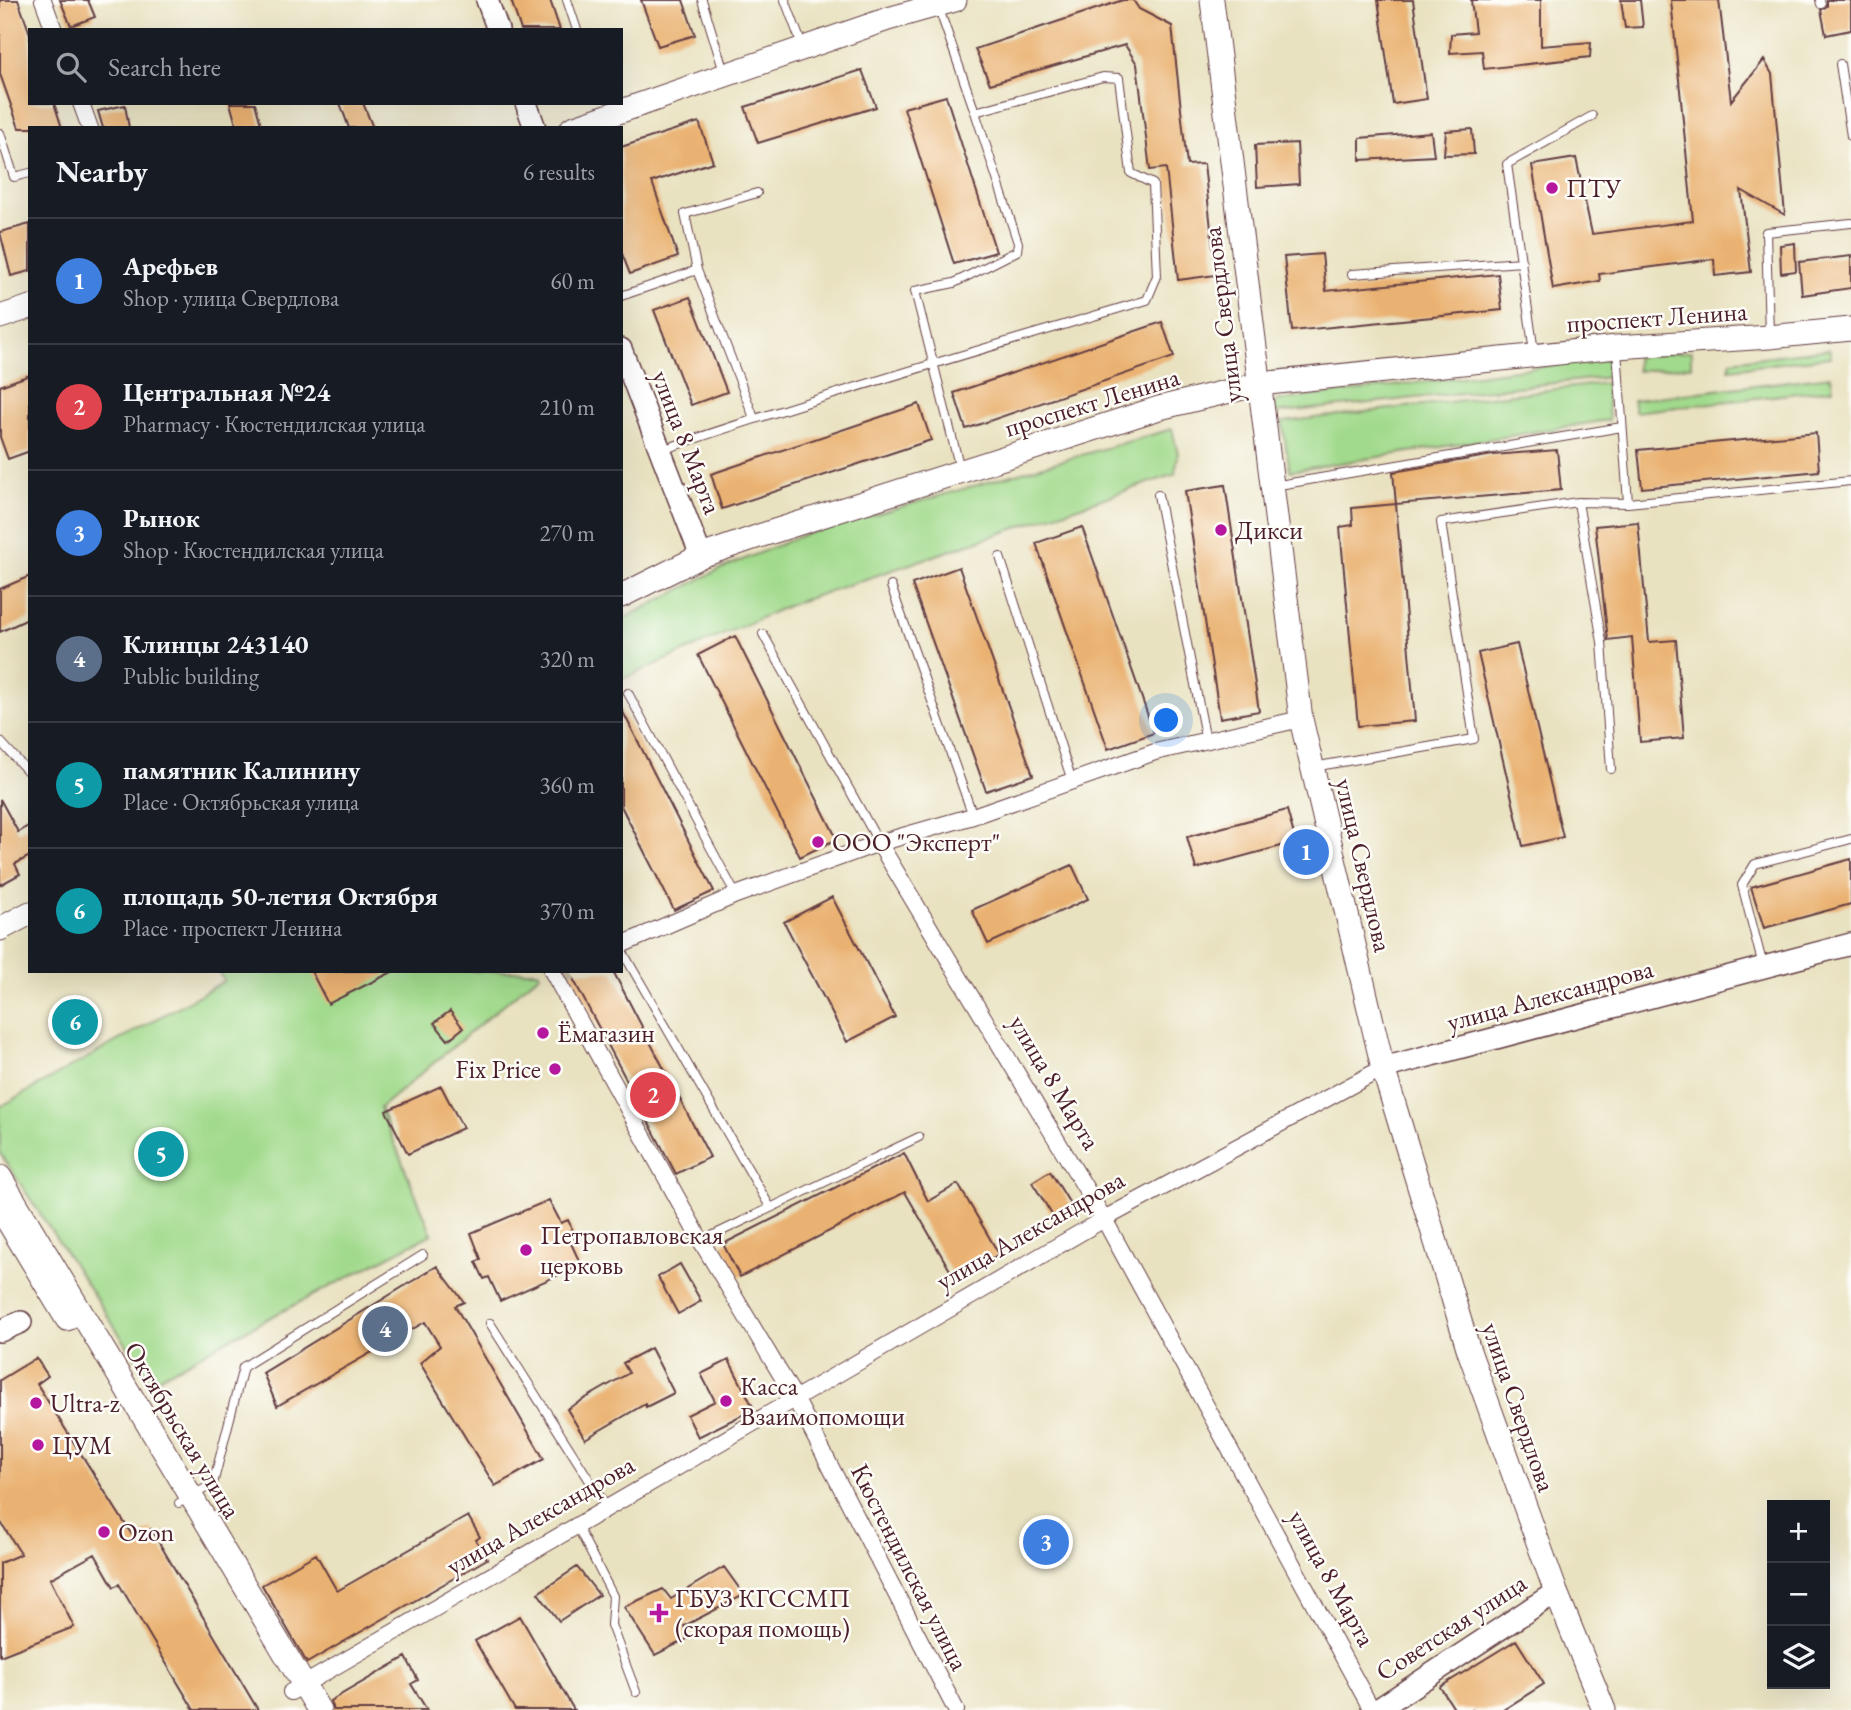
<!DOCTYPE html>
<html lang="en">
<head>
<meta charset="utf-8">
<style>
	body { margin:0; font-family:"EB Garamond",serif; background:#20242c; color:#f1f3f6 }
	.controls { position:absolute; right:21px; bottom:21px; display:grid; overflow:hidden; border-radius:0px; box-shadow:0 7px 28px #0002 }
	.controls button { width:63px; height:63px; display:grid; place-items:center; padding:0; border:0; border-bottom:2px solid #363941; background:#171b24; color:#f1f3f6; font:35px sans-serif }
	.you { position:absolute; left:1167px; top:721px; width:24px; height:24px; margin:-18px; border:5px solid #fff; border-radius:50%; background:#1a73e8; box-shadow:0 0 0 10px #1a73e833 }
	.badge { display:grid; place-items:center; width:46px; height:46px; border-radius:50%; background:#d690ce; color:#fff; font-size:23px; font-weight:700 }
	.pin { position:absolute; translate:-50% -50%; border:4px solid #fff; box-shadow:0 2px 7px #0006 }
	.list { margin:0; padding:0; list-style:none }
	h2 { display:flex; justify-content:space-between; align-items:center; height:91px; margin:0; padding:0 28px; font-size:30px }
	h2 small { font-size:23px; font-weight:400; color:#9ea1a6 }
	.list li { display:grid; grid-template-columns:46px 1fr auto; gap:21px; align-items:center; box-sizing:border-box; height:126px; padding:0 28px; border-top:2px solid #363941 }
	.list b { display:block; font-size:26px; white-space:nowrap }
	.list p { margin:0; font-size:23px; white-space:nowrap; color:#9ea1a6 }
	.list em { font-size:23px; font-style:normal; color:#9ea1a6 }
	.icon { flex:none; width:38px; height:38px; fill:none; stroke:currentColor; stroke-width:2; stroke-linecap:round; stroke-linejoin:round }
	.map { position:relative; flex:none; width:1851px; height:1710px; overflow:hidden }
	.search { position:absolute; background:#171b24; box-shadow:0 7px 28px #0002; left:28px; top:28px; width:595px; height:77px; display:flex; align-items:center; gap:18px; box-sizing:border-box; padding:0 24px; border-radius:0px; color:#9ea1a6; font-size:26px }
	.panel { position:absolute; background:#171b24; box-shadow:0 7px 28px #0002; left:28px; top:126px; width:595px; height:847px; border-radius:0px }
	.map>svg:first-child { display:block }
</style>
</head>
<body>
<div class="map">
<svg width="1851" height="1710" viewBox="0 0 1851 1710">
	<rect width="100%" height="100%" fill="#fdfcf7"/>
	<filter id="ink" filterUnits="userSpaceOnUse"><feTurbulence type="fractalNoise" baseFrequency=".0143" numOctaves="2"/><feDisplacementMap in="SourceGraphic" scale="14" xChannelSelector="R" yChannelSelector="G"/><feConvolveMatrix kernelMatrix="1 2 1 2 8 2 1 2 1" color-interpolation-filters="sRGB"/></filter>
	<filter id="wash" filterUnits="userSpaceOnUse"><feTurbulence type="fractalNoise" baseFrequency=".00686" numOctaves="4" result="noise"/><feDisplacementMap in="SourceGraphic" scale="28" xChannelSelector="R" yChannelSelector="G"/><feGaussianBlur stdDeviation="1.57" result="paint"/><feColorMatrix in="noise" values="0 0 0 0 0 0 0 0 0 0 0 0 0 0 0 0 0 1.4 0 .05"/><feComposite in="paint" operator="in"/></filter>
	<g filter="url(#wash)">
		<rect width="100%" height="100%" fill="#e9e2c1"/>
		<path fill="#a1da8c" stroke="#767c5c" stroke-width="2" d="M1829,349L1831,357L1729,369L1731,361Z
			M1691,351V366L1637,371L1636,357Z
			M1608,358L1610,377L1276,413L1275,401Z
			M1831,376L1833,389L1635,412L1633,400Z
			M1606,383L1609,420L1290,471L1282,422Z
			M1172,429L1178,454L1175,474L792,604L621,680V620L718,570L803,535Z
			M219,971H538L540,974L380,1108L432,1234L242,1332L151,1382L0,1153V1107L224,981Z"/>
		<g id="blocks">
			<path fill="#eab272" d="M0,0H18L30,34V103H54L62,128H19L0,74Z
				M60,0H88L95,17L71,26Z
				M511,0H550L560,30H521Z
				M641,0H683L695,35L658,46Z
				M1123,0H1133L1139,9L1172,26L1187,165L1204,164L1216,275L1178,280L1166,168L1150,170L1137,64L1125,45L990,84L975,49Z
				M1378,0H1413L1427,99L1393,104Z
				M1471,0H1541V46L1591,42L1590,57L1484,69L1482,51L1450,53L1451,34L1475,32Z
				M1621,0H1640L1643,27L1625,28Z
				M1671,0H1719L1731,101L1764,60L1772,74L1785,215L1741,190L1751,272L1715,276L1714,259L1599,274L1600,281L1553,289L1532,165L1576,158L1592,234L1693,221Z
				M1827,0H1851V30L1826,35L1821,10L1827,6Z
				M862,70L876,107L758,143L745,107Z
				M946,96L996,252L954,264L904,108Z
				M230,103H255L262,128H237Z
				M340,103H363L373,128H349Z
				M125,105L129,128H103L98,111Z
				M699,122L713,162L652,182L678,257L630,274L621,251V147Z
				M1472,129L1474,154L1444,155L1446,131Z
				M1431,132L1434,156L1360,160V138Z
				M1297,143L1299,184L1257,187L1255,145Z
				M30,224V271L11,276L0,232Z
				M1795,243L1796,271L1781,273L1780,245Z
				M1322,254L1326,291L1498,274L1502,310L1292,331L1284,257Z
				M1851,256V288L1802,295L1799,262Z
				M690,297L727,392L691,405L654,310Z
				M1162,322L1174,357L966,429L954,393Z
				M30,375V451L8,459L0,437V386Z
				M919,404L931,440L722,509L711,474Z
				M1816,433L1819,471L1642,488L1638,450Z
				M1557,450L1561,490L1396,504L1393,472L1493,455Z
				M1225,485L1259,711L1220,718L1185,491Z
				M1396,504L1415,721L1358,726L1340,527L1353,525L1352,508Z
				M1638,522L1649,642L1676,640L1684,738L1640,742L1632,637L1608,640L1595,526Z
				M1082,527L1154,733L1108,749L1036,543Z
				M959,567L1033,775L986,791L912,584Z
				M30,576V618L0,632V589Z
				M735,636L837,839L800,857L698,655Z
				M1517,644L1563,837L1523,846L1478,653Z
				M621,708L714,891L674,910L621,806Z
				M0,799L18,832L30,825V856L15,864L20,874L0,885Z
				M1287,810L1296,842L1196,869L1187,837Z
				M1851,859V904L1764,928L1751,887Z
				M1072,865L1088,899L988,944L972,910Z
				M832,897L895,1017L847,1042L784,922Z
				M311,971H394L328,1004Z
				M569,971H613L710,1157L676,1174Z
				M450,1011L463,1028L448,1040L434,1023Z
				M441,1086L463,1128L408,1154L386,1111Z
				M904,1153L928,1201L958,1184L999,1254L955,1279L905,1192L740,1277L723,1244Z
				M1050,1171L1072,1207L1054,1218L1032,1182Z
				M549,1200L561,1223L568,1220L576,1237L570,1241L581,1265L500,1301L489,1277L484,1279L476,1262L481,1259L471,1233Z
				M680,1264L701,1301L678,1314L658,1277Z
				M437,1266L464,1302L455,1306L544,1459L495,1486L420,1363L440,1346L425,1322L277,1406L263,1373Z
				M651,1348L674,1393L646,1407L645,1404L585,1439L567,1409L629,1373L623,1363Z
				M36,1358L48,1376L37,1384L134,1538L151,1529L258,1710H194L119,1584L114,1587L95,1554L50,1579L74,1627L0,1656V1563L21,1554L0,1521V1380Z
				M729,1360L754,1409L698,1437L687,1415L715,1401L701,1374Z
				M468,1516L480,1537L476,1540L487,1559L307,1663L262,1585L316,1554L337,1591Z
				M577,1567L599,1595L559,1621L538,1593Z
				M724,1567L744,1595L684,1626L689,1638L655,1655L624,1607L663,1589L671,1599Z
				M520,1616L574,1710H515L475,1641Z
				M1516,1640L1544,1684L1503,1710H1455L1440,1687Z
				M406,1657L418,1680L411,1684L427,1710H333L330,1701Z"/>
		</g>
	</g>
	<g filter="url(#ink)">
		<use href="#blocks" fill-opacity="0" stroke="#623c42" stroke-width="2"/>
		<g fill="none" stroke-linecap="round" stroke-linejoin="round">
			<path stroke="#c9bba3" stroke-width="16" stroke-dasharray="16 8" stroke-linecap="butt" d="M557,979L572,971"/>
			<g stroke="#623c42" stroke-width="10">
				<path id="service" d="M567,0L577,30
					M702,0L724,72
					M785,0L802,45
					M1820,0L1821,4
					M938,6L975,112
					M1840,64L1851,136
					M0,133L14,177L30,173
					M1352,274L1522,262
					M621,296L697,270
					M1769,334L1766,232L1851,223
					M1534,352L1507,164L1592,116
					M754,418L697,270L685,214L757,193
					M662,450C822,395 985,349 1147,300L1157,276L1153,184L1131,173L1119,78L1103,77L975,112L1018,243L1017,251L954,283L915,291L960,469
					M1273,486L1622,427
					M1158,495L1206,741
					M1578,502L1602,642L1611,769
					M1628,503L1851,481
					M1000,557L1072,781
					M891,586L973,816
					M763,634L879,843
					M628,693L736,895
					M0,741L30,774
					M1313,767L1474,739L1441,522L1578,502L1628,503L1617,350
					M621,949L770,1207
					M1763,966L1742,885L1755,864L1851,839
					M701,1241L919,1137
					M490,1323L607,1508
					M179,1503L213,1484L243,1367L423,1255
					M577,1526L613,1596L611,1625L636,1692"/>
			</g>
			<g stroke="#623c42" stroke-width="18">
				<path id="minor" d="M43,0L54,30
					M81,103L90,128
					M879,843L1104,1219L1372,1710
					M621,945L736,895L879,843L973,816L1155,752L1301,719
					M552,971L701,1241L795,1398L956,1710
					M291,1692L1104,1219L1383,1068"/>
			</g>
			<g stroke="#623c42" stroke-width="24">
				<path id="tertiary" d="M487,0L498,30
					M526,103L535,128
					M621,349L701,556
					M1383,1068L1851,944
					M0,1331L21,1322
					M1377,1710L1556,1592"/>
			</g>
			<g stroke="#623c42" stroke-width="25">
				<path id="secondary" d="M1212,0L1301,719L1383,1068L1469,1351L1556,1592L1604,1710
					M572,128L888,19L955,0
					M0,317L30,307
					M621,596L701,556L759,536L1159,408L1259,384L1617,347L1769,337L1851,329
					M0,929L30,913
					M0,1177L319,1710
					M0,1208L67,1319"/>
			</g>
			<use href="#service" stroke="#fff" stroke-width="8"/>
			<use href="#minor" stroke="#fff" stroke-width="16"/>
			<use href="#tertiary" stroke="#fff" stroke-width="21"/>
			<use href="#secondary" stroke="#fff" stroke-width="23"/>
		</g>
	</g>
	<g fill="#b5179e" stroke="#fdfcf7" stroke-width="2.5">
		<circle cx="1552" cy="188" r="7"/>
		<circle cx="1221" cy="530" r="7"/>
		<circle cx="818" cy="842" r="7"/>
		<circle cx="543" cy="1033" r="7"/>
		<circle cx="555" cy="1069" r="7"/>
		<circle cx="526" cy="1250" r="7"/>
		<circle cx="726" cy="1401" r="7"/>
		<circle cx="36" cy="1403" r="7"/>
		<circle cx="38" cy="1445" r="7"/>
		<circle cx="104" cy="1532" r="7"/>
		<path d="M655.5 1602.5h7v7h7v7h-7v7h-7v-7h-7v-7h7z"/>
	</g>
	<g text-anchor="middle" stroke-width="5" stroke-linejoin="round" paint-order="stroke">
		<g font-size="26" fill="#4a1f2b" stroke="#fdfcf7" text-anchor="start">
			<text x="1566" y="197">ПТУ</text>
			<text x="1235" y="539">Дикси</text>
			<text x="832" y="851">ООО "Эксперт"</text>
			<text x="557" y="1042">Ёмагазин</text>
			<text x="541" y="1078" text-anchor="end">Fix Price</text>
			<text x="540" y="1244">Петропавловская<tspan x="540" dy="30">церковь</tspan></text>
			<text x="740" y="1395">Касса<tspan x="740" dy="30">Взаимопомощи</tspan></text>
			<text x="50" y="1412">Ultra-z</text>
			<text x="52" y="1454">ЦУМ</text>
			<text x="118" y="1541">Ozon</text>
			<text x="675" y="1607">ГБУЗ КГССМП<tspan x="675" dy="30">(скорая помощь)</tspan></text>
		</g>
		<g font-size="26" fill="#4a1f2b" stroke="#fdfcf7">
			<text transform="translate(1222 315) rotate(-97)" y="9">улица Свердлова</text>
			<text transform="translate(1657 317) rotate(-4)" y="9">проспект Ленина</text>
			<text transform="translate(1092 402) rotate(-17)" y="9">проспект Ленина</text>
			<text transform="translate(687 442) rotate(69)" y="9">улица 8 Марта</text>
			<text transform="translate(1364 865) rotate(77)" y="9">улица Свердлова</text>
			<text transform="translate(1550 995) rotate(-15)" y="9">улица Александрова</text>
			<text transform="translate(1055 1082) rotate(59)" y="9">улица 8 Марта</text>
			<text transform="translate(1030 1230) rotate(-30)" y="9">улица Александрова</text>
			<text transform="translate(1519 1407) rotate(71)" y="9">улица Свердлова</text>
			<text transform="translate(183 1430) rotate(59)" y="9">Октябрьская улица</text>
			<text transform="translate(540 1515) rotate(-30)" y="9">улица Александрова</text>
			<text transform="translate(910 1567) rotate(63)" y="9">Кюстендилская улица</text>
			<text transform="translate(1332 1578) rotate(61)" y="9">улица 8 Марта</text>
			<text transform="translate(1451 1627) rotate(-33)" y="9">Советская улица</text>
		</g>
	</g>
</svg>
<div class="controls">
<button>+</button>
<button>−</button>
<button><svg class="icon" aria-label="layers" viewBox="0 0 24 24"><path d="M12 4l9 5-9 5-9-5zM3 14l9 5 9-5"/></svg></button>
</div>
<div class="you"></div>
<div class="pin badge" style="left:1306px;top:852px;background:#3f7fe0">1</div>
<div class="pin badge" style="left:653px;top:1095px;background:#e0444e">2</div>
<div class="pin badge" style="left:1046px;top:1542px;background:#3f7fe0">3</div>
<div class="pin badge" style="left:385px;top:1329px;background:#5c6f8a">4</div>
<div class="pin badge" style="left:161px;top:1154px;background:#0f9aa8">5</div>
<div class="pin badge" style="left:75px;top:1022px;background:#0f9aa8">6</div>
<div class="search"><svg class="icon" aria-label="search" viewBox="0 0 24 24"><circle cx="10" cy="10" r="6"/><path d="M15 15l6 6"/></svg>Search here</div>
<section class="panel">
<h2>Nearby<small>6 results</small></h2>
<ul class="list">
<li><span class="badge" style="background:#3f7fe0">1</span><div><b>Арефьев</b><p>Shop · улица Свердлова</p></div><em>60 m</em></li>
<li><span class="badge" style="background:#e0444e">2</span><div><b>Центральная №24</b><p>Pharmacy · Кюстендилская улица</p></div><em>210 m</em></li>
<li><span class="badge" style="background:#3f7fe0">3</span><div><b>Рынок</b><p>Shop · Кюстендилская улица</p></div><em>270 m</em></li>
<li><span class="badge" style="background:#5c6f8a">4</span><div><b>Клинцы 243140</b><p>Public building</p></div><em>320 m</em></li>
<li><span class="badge" style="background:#0f9aa8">5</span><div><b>памятник Калинину</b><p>Place · Октябрьская улица</p></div><em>360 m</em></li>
<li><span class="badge" style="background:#0f9aa8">6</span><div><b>площадь 50-летия Октября</b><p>Place · проспект Ленина</p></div><em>370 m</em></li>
</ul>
</section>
</div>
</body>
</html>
